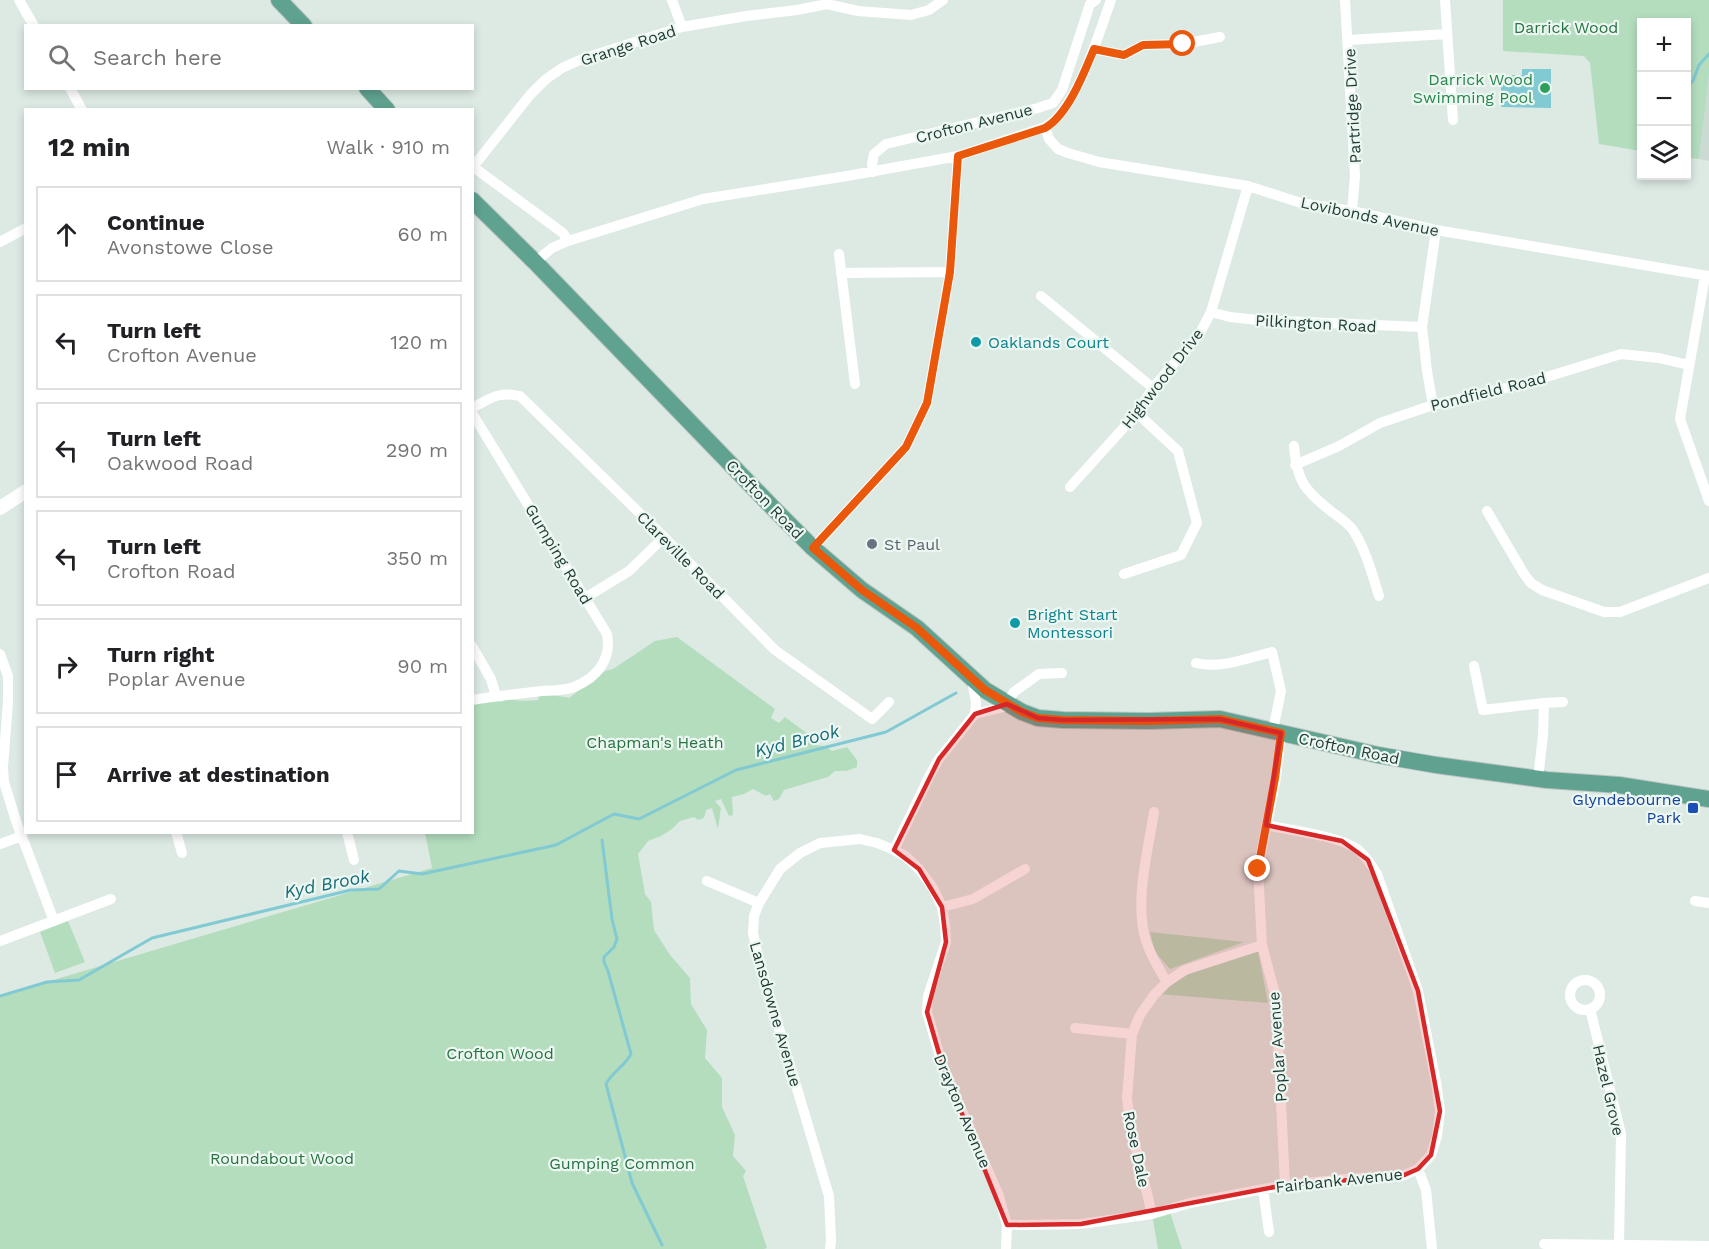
<!DOCTYPE html>
<html lang="en">
<head>
<meta charset="utf-8">
<style>
	body { margin:0; font-family:"Work Sans",sans-serif; background:#f6f6f6; color:#202124 }
	.controls { position:absolute; right:18px; top:18px; display:grid; overflow:hidden; border-radius:0px; box-shadow:0 3px 9px #0003 }
	.controls button { width:54px; height:54px; display:grid; place-items:center; padding:0; border:0; border-bottom:2px solid #e0e0e0; background:#fff; color:#202124; font:30px sans-serif }
	.stop { position:absolute; width:18px; height:18px; margin:-14px; border:4px solid #ea580c; border-radius:50%; background:#fff }
	.stop.end { background:#ea580c; border-color:#fff; box-shadow:0 2px 6px #0008 }
	.list { margin:0; padding:0; list-style:none }
	h2 { display:flex; justify-content:space-between; align-items:center; height:78px; margin:0; padding:0 24px; font-size:26px }
	h2 small { font-size:20px; font-weight:400; color:#757577 }
	.list li { display:grid; grid-template-columns:39px 1fr auto; gap:18px; align-items:center; box-sizing:border-box; height:96px; margin:0 12px 12px; padding:0 12px; border:2px solid #e0e0e0; border-radius:0px }
	.list b { display:block; font-size:22px; white-space:nowrap }
	.list p { margin:0; font-size:20px; white-space:nowrap; color:#757577 }
	.list em { font-size:20px; font-style:normal; color:#757577 }
	.icon { flex:none; width:33px; height:33px; fill:none; stroke:currentColor; stroke-width:2; stroke-linecap:round; stroke-linejoin:round }
	.map { position:relative; flex:none; width:1709px; height:1249px; overflow:hidden }
	.search { position:absolute; background:#fff; box-shadow:0 3px 9px #0003; left:24px; top:24px; width:450px; height:66px; display:flex; align-items:center; gap:15px; box-sizing:border-box; padding:0 21px; border-radius:0px; color:#757577; font-size:22px }
	.panel { position:absolute; background:#fff; box-shadow:0 3px 9px #0003; left:24px; top:108px; width:450px; height:726px; border-radius:0px }
	.map>svg:first-child { display:block }
</style>
</head>
<body>
<div class="map">
<svg width="1709" height="1249" viewBox="0 0 1709 1249">
	<rect width="100%" height="100%" fill="#ddeae4"/>
	<path fill="#cbdad3" d="M1709,64V161L1699,159Z"/>
	<path fill="#b4ddbe" d="M1503,0H1709V73L1699,159L1687,158L1686,22H1642L1641,151L1599,144L1590,63L1584,56L1503,51Z
		M677,637L775,709L771,718L779,723L785,717L812,737L814,745L825,746L832,751L847,747L857,760V767L846,771H835L828,777L784,790L779,799L774,801L770,794L766,796L753,789L744,794L732,797L733,815L729,816L721,799L715,801L721,808L718,829L712,808L706,810L704,818L698,820L694,817L680,821L672,829L661,836L648,841L638,854L645,894L651,902L654,930L670,955L690,978L691,1004L707,1030L705,1058L722,1078V1107L735,1135L733,1156L746,1171L743,1176L767,1248L764,1249H0V997L9,993L432,868L425,833L472,832L473,702L497,699L500,702L509,699C513,701 532,701 538,700L539,696C546,695 562,696 569,698L605,671L613,669L655,641Z
		M68,921L85,962L55,973L40,932Z
		M1150,932L1244,942L1170,969L1155,952Z
		M1258,951L1268,1003L1159,994L1187,974Z
		M1169,1209L1182,1249H1158L1152,1214Z"/>
	<path fill="#81cad3" d="M1522,69H1551V108L1501,107V75H1522Z"/>
	<g fill="none" stroke-linecap="round" stroke-linejoin="round">
		<path stroke="#81cad3" stroke-width="3" d="M1686,86L1693,81L1699,65L1709,54
			M602,840L612,919L617,939L614,947L604,957V962L608,971L631,1054C625,1066 612,1072 606,1084L632,1183L662,1245
			M0,996L47,982L79,980L152,938L351,890L379,889L399,871L422,874L556,845L614,814L639,819L736,770L886,732L956,693"/>
		<g stroke="#bcc4c2" stroke-width="18">
			<path id="primary" d="M279,0L304,26
				M367,88L387,110
				M472,200L535,262L775,510L813,548L862,590L917,628L985,690L1022,712L1038,718L1063,720L1149,721L1220,719L1378,755L1436,765L1547,780L1619,785L1709,799"/>
		</g>
		<path stroke="#fff" stroke-width="10" d="M19,0L34,26
			M672,0L682,27
			M1345,0L1355,176L1352,211
			M1445,0L1453,120
			M1349,40L1447,34
			M1094,49L1124,55L1143,45L1183,44L1220,37
			M70,88L82,110
			M1045,127L1049,139L1058,149L1068,153L1099,162L1248,186L1301,203L1352,211L1436,230L1709,276
			M472,166L563,233L568,241
			M473,167L530,95L546,79L562,68L582,59L682,27L746,16L797,10L827,4L858,11L911,15L929,10L943,0
			M873,172L872,164L874,154L886,144L1038,108L1053,103L1062,90L1090,4L1096,0
			M0,242L26,228
			M839,254L855,384
			M535,262L552,248L568,241L703,199L847,176L958,156L1045,127C1076,111 1099,33 1111,0
			M841,273L950,272
			M1705,276L1680,419L1709,501
			M1041,296L1153,388
			M1211,312L1230,317L1258,320L1422,327
			M1433,405L1427,371L1422,327L1436,230
			M472,408C491,398 499,391 520,396L664,537L775,650L872,719L889,702
			M472,413L607,634C612,659 597,678 574,687C564,691 552,690 542,691C518,694 495,696 472,700
			M1294,446C1297,481 1304,490 1332,512C1339,517 1348,523 1353,530C1366,550 1372,574 1379,596
			M1295,465L1339,446L1380,423L1433,405L1527,383L1621,354L1659,358L1689,365
			M1070,487L1137,413L1153,388L1200,333L1211,312L1248,186
			M1487,511L1524,574L1531,583L1542,590L1604,612H1620L1709,578
			M813,548L906,447L927,403L950,272L958,156
			M1124,574L1181,555L1197,523L1178,451L1137,413
			M585,598L629,571L664,537
			M472,646L491,679L496,696
			M0,654L8,676V702L3,767L4,782L16,821L54,921
			M1196,663C1222,669 1247,658 1272,652L1281,691L1273,730
			M1474,666L1483,710L1544,703
			M975,714L1004,707L1014,692L1039,674L1062,673
			M1281,733L1276,778L1258,869L1262,945L1276,998L1285,1185
			M1538,779L1543,735L1544,703L1563,702
			M1154,812C1148,851 1134,902 1146,941C1151,956 1158,968 1167,982
			M176,832L182,853
			M347,832L354,860
			M0,844L22,836
			M894,850L930,775L939,759L975,714L976,703L972,679
			M707,881L759,903
			M1695,901L1709,903
			M942,907L973,899L1025,869
			M0,941L111,899
			M1570 995a15 15 0 1 1 30 0a15 15 0 1 1-30 0Z
			M1590,1009L1621,1134L1619,1244
			M1075,1028L1132,1034
			M1418,1169L1426,1190L1432,1249
			M1263,1189L1269,1232
			M1152,1214L1130,1123L1127,1098L1132,1034L1140,1015L1154,995L1167,982L1185,970L1262,945
			M1007,1225L1081,1224L1152,1214L1190,1203L1285,1185L1346,1179L1402,1176L1418,1169L1431,1155L1437,1136L1440,1111L1436,1082L1418,991L1377,874C1371,865 1366,856 1357,849C1339,836 1289,830 1266,825
			M1544,1244L1709,1246
			M830,1249L831,1241L829,1196L759,961L753,933L754,916L759,903L780,869L800,853L820,843L860,839L877,843L894,850L905,856L919,869L933,888L942,907L945,925L946,942L928,996L927,1012L943,1067L999,1196L1007,1225L1006,1249"/>
		<path stroke="#fff" stroke-width="14" d="M0,508L26,491"/>
		<use href="#primary" stroke="#5fa28f" stroke-width="16"/>
	</g>
	<g fill="none" stroke-linecap="round" stroke-linejoin="round">
		<path stroke="#ea580c" stroke-width="8" d="M1183,44L1143,45L1124,55L1094,49C1084,73 1068,115 1045,128L958,156L950,272L927,403L906,447L813,548L862,590L917,628L985,690L1022,712L1038,718L1063,720L1149,721L1220,719L1281,733L1275,778L1258,869"/>
	</g>
	<path fill="#d62828" fill-opacity="0.2" stroke="#d62828" stroke-width="4.5" stroke-linejoin="round" d="M1007,704L1038,718L1063,720L1220,719L1281,733L1266,825L1342,841L1368,860L1418,991L1440,1111L1431,1155L1418,1169L1402,1176L1285,1185L1081,1224L1007,1225L943,1067L927,1012L946,942L942,907L919,869L894,850L939,759L975,714Z"/>
	<circle fill="#2e9e5b" stroke="#edf7f2" stroke-width="2" cx="1545" cy="88" r="6"/>
	<g fill="#0f9aa8" stroke="#edf7f2" stroke-width="2">
		<circle cx="976" cy="342" r="6"/>
		<circle cx="1015" cy="623" r="6"/>
	</g>
	<circle fill="#6b7280" stroke="#edf7f2" stroke-width="2" cx="872" cy="544" r="6"/>
	<rect fill="#1a4fb4" stroke="#edf7f2" stroke-width="2" x="1687" y="802" width="12" height="12" rx="3"/>
	<g text-anchor="middle" stroke-width="4.5" stroke-linejoin="round" paint-order="stroke">
		<g font-size="16" fill="#267341" stroke="#edf7f2">
			<text x="1566" y="33">Darrick Wood</text>
			<text x="655" y="748">Chapman's Heath</text>
			<text x="500" y="1059">Crofton Wood</text>
			<text x="282" y="1164">Roundabout Wood</text>
			<text x="622" y="1169">Gumping Common</text>
		</g>
		<g font-size="16" fill="#1e3a32" stroke="#edf7f2">
			<text transform="translate(628 45) rotate(-18)" y="6">Grange Road</text>
			<text transform="translate(1352 106) rotate(-93)" y="6">Partridge Drive</text>
			<text transform="translate(974 123) rotate(-14)" y="6">Crofton Avenue</text>
			<text transform="translate(1370 216) rotate(12)" y="6">Lovibonds Avenue</text>
			<text transform="translate(1316 323) rotate(3)" y="6">Pilkington Road</text>
			<text transform="translate(1162 378) rotate(-52)" y="6">Highwood Drive</text>
			<text transform="translate(1488 391) rotate(-14)" y="6">Pondfield Road</text>
			<text transform="translate(765 499) rotate(46)" y="6">Crofton Road</text>
			<text transform="translate(559 554) rotate(59)" y="6">Gumping Road</text>
			<text transform="translate(681 555) rotate(45)" y="6">Clareville Road</text>
			<text transform="translate(1349 748) rotate(12)" y="6">Crofton Road</text>
			<text transform="translate(776 1014) rotate(74)" y="6">Lansdowne Avenue</text>
			<text transform="translate(1277 1047) rotate(-94)" y="6">Poplar Avenue</text>
			<text transform="translate(1609 1090) rotate(77)" y="6">Hazel Grove</text>
			<text transform="translate(963 1111) rotate(67)" y="6">Drayton Avenue</text>
			<text transform="translate(1137 1149) rotate(78)" y="6">Rose Dale</text>
			<text transform="translate(1339 1180) rotate(-6)" y="6">Fairbank Avenue</text>
		</g>
		<g font-size="16" fill="#27864d" stroke="#edf7f2" text-anchor="end">
			<text x="1533" y="85">Darrick Wood<tspan x="1533" dy="18">Swimming Pool</tspan></text>
		</g>
		<g font-size="16" fill="#0d838f" stroke="#edf7f2" text-anchor="start">
			<text x="988" y="348">Oaklands Court</text>
			<text x="1027" y="620">Bright Start<tspan x="1027" dy="18">Montessori</tspan></text>
		</g>
		<g font-size="16" fill="#5b616d" stroke="#edf7f2" text-anchor="start">
			<text x="884" y="550">St Paul</text>
		</g>
		<g font-size="16" fill="#164399" stroke="#edf7f2" text-anchor="end">
			<text x="1681" y="805">Glyndebourne<tspan x="1681" dy="18">Park</tspan></text>
		</g>
		<g font-size="18" font-style="italic" fill="#166b78" stroke="#edf7f2">
			<text transform="translate(797 741) rotate(-14)" y="6">Kyd Brook</text>
			<text transform="translate(327 884) rotate(-11)" y="6">Kyd Brook</text>
		</g>
	</g>
</svg>
<div class="controls">
<button>+</button>
<button>−</button>
<button><svg class="icon" aria-label="layers" viewBox="0 0 24 24"><path d="M12 4l9 5-9 5-9-5zM3 14l9 5 9-5"/></svg></button>
</div>
<div class="stop" style="left:1183px;top:44px"></div>
<div class="stop end" style="left:1258px;top:869px"></div>
<div class="search"><svg class="icon" aria-label="search" viewBox="0 0 24 24"><circle cx="10" cy="10" r="6"/><path d="M15 15l6 6"/></svg>Search here</div>
<section class="panel">
<h2>12 min<small>Walk · 910 m</small></h2>
<ul class="list">
<li><svg class="icon" aria-label="ahead" viewBox="0 0 24 24"><path d="M12 20V5M6 11l6-6 6 6"/></svg><div><b>Continue</b><p>Avonstowe Close</p></div><em>60 m</em></li>
<li><svg class="icon" aria-label="left" viewBox="0 0 24 24"><path d="M17 20v-9H6M10 6l-5 5 5 5"/></svg><div><b>Turn left</b><p>Crofton Avenue</p></div><em>120 m</em></li>
<li><svg class="icon" aria-label="left" viewBox="0 0 24 24"><path d="M17 20v-9H6M10 6l-5 5 5 5"/></svg><div><b>Turn left</b><p>Oakwood Road</p></div><em>290 m</em></li>
<li><svg class="icon" aria-label="left" viewBox="0 0 24 24"><path d="M17 20v-9H6M10 6l-5 5 5 5"/></svg><div><b>Turn left</b><p>Crofton Road</p></div><em>350 m</em></li>
<li><svg class="icon" aria-label="right" viewBox="0 0 24 24"><path d="M7 20v-9h11M14 6l5 5-5 5"/></svg><div><b>Turn right</b><p>Poplar Avenue</p></div><em>90 m</em></li>
<li><svg class="icon" aria-label="arrive" viewBox="0 0 24 24"><path d="M6 21V4h12l-3 4 3 4H6"/></svg><div><b>Arrive at destination</b></div></li>
</ul>
</section>
</div>
</body>
</html>
